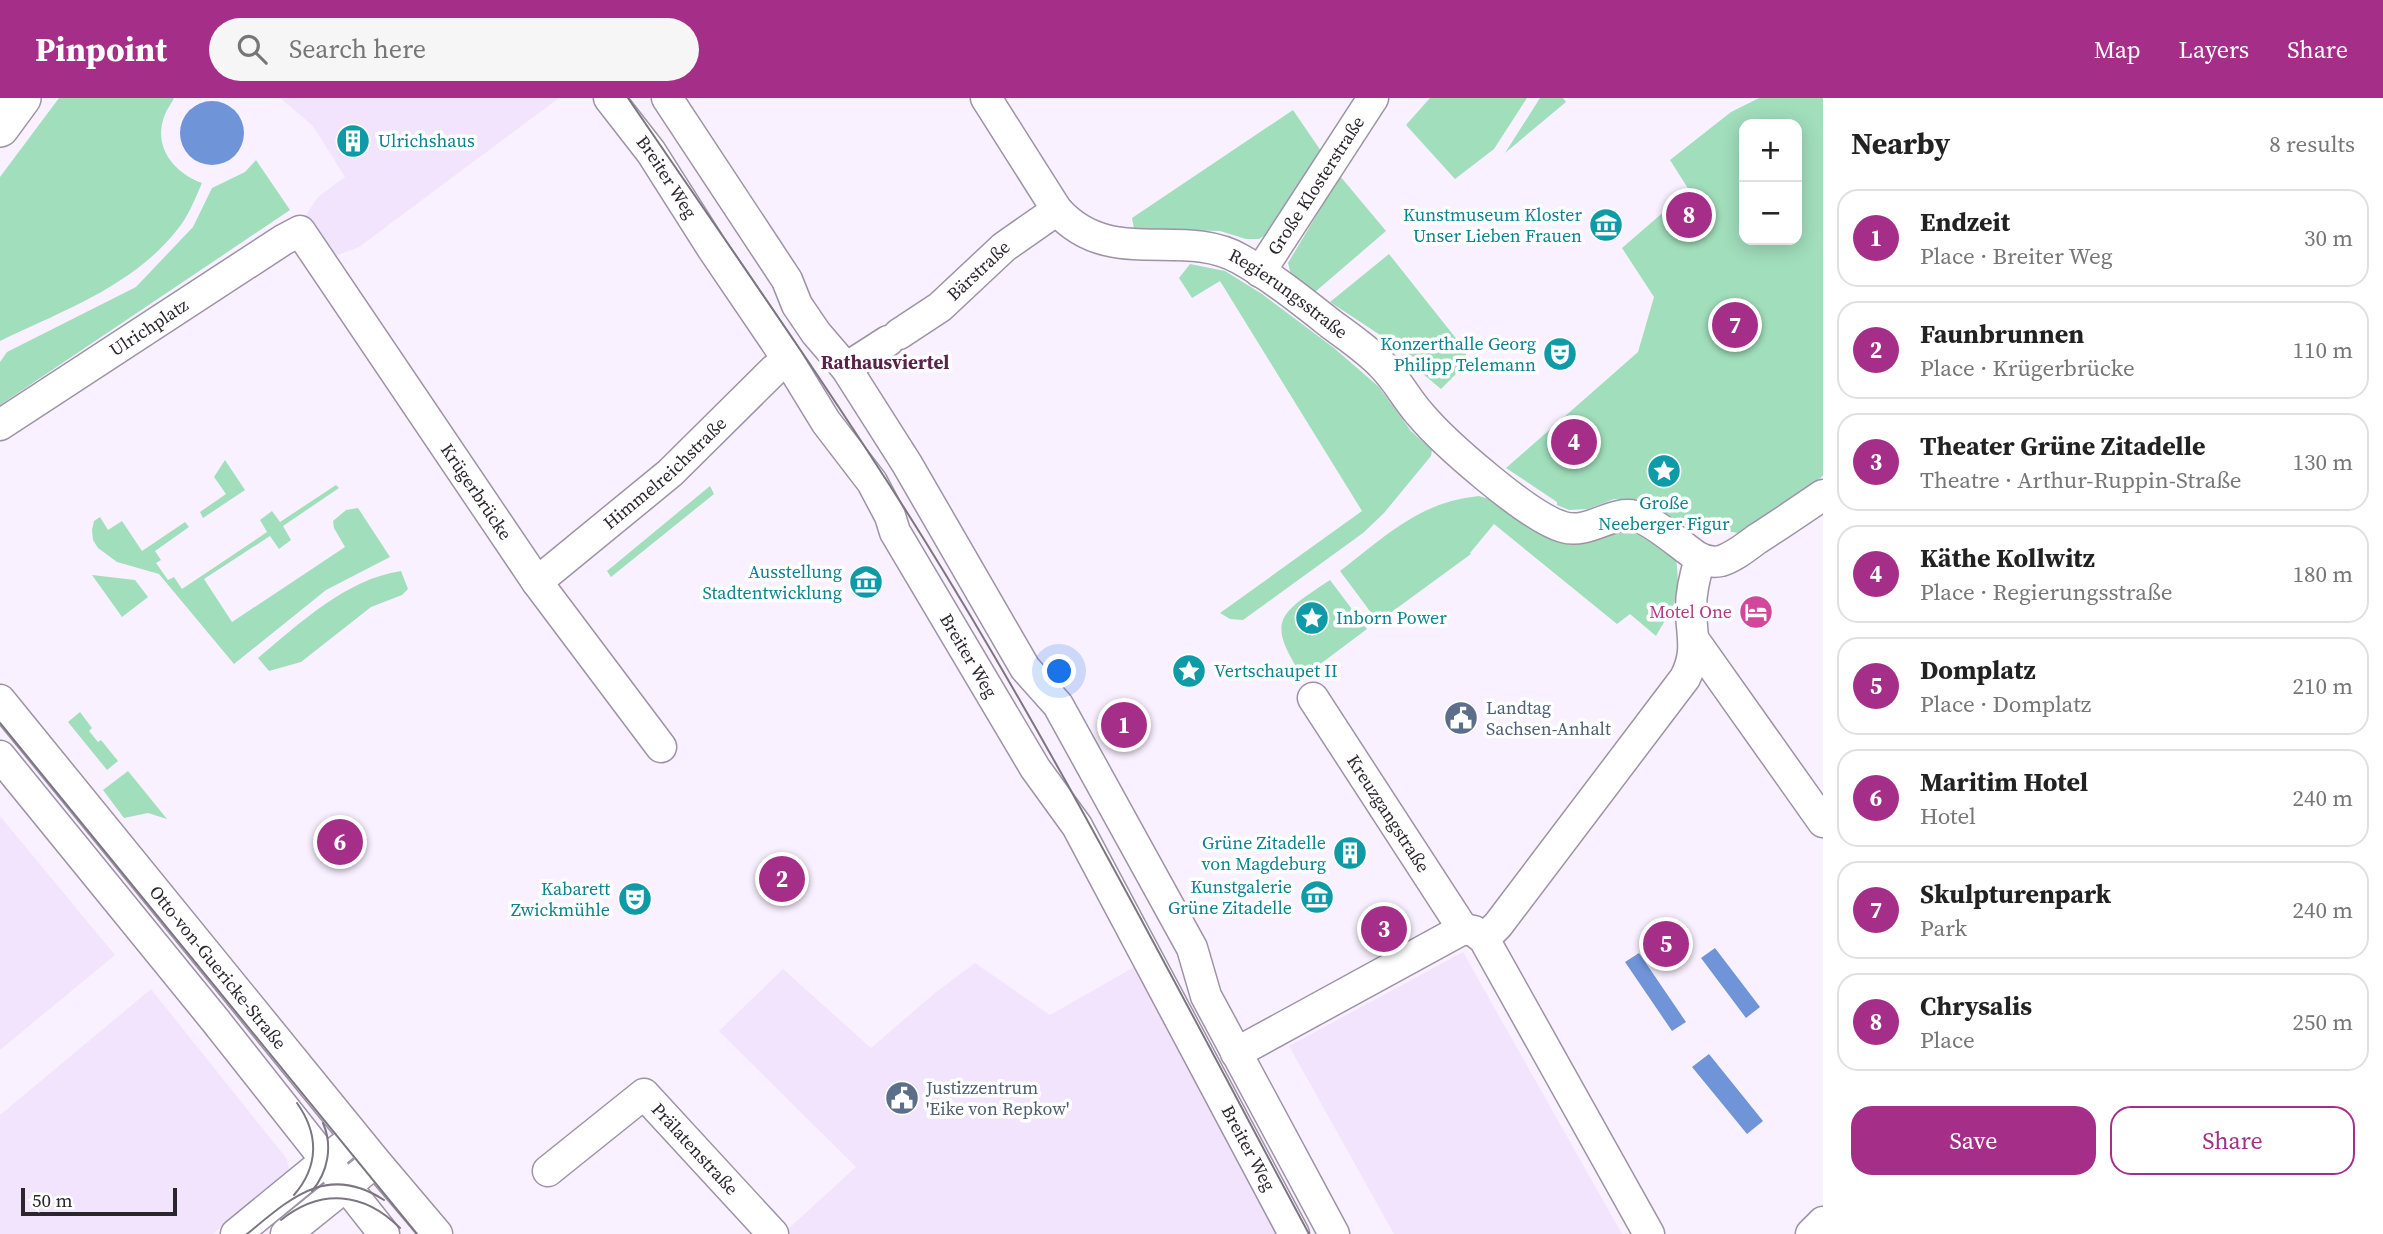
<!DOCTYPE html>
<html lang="en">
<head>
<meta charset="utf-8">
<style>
	body { margin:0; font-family:"Source Serif 4",serif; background:#f6f6f6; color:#222 }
	.controls { position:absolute; right:21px; top:21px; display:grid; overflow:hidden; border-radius:14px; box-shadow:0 4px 18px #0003 }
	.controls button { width:63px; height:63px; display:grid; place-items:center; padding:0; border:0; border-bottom:2px solid #e0e0e0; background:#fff; color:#222; font:35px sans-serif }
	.scale { position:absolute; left:21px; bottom:18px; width:156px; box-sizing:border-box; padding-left:7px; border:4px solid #2b262e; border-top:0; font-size:19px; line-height:24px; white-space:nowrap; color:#2b262e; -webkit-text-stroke:5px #fff; paint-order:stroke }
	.you { position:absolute; left:1060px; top:574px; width:24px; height:24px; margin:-18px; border:5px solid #fff; border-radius:50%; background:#1a73e8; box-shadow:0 0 0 10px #1a73e833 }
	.badge { display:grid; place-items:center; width:46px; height:46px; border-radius:50%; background:#a52f88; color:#fff; font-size:23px; font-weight:700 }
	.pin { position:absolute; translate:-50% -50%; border:4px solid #fff; box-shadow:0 2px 7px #0006 }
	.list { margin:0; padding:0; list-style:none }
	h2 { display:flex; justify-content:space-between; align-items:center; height:91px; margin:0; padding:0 28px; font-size:30px }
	h2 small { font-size:23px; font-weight:400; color:#767676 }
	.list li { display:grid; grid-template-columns:46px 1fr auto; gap:21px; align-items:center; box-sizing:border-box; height:98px; margin:0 14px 14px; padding:0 14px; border:2px solid #e0e0e0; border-radius:21px }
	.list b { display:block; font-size:26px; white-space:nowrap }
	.list p { margin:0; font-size:23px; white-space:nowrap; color:#767676 }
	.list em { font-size:23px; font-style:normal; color:#767676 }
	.actions { display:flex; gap:14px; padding:21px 28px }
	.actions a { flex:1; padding:16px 0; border:2px solid #a52f88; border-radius:21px; text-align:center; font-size:24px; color:#a52f88 }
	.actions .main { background:#a52f88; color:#fff }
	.icon { flex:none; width:38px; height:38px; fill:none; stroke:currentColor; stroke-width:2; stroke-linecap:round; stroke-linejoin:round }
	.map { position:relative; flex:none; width:1823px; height:1136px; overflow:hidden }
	header { display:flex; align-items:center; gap:42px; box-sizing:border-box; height:98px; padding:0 35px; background:#a52f88; color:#fff }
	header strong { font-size:33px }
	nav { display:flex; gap:38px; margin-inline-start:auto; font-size:24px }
	.search { width:490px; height:63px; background:#f6f6f6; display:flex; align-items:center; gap:18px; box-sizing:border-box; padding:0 24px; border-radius:38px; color:#767676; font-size:26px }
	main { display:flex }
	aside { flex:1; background:#fff }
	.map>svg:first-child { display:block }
</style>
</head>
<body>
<header>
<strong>Pinpoint</strong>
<div class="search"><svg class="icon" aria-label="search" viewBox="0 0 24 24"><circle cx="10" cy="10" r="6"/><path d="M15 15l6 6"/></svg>Search here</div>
<nav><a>Map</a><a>Layers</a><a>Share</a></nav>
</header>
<main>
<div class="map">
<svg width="1823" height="1136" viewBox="0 0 1823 1136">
	<rect width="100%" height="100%" fill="#f9f1ff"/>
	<path fill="#f2e4fc" d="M280,0H559L359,149L330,160L302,123L318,99L345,79L313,28Z
		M0,718L115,857L0,952Z
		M1463,854L1622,1136H1394L1289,948Z
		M975,865L1050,917L1136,868L1280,1136H788V1131L856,1069L719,933L783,871L871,950L936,894Z
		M151,891L287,1061L289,1072L213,1136H0V1017Z"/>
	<path fill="#a1debc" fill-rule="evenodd" d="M59,0H174C172,5 166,12 164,19C153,50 175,75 202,85C195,101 188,119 177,132C133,188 62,213 0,243V79Z
		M1430,0H1527L1494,51L1455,81L1406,27Z
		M1540,0H1563L1566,4L1505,55Z
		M1759,0H1823V378L1739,435L1684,427L1654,407L1638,401H1614L1588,411L1569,412L1557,407V404L1506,370L1638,254L1654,199L1622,150L1689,92L1670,62L1731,14ZM1744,26H1797V142H1744Z
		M1293,12L1321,53L1269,135L1259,141H1246L1220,133L1134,131L1132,120Z
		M256,62L290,112L0,307V264L7,254L136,189L193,129L212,90L245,74Z
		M1340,78L1386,133L1315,194L1291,177L1288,165Z
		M1389,156L1466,253L1465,267L1441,291L1423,276L1427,270L1418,262L1330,204Z
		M1190,166L1225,173L1262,196L1334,250L1378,288L1411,333L1432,352L1431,358L1384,415L1363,435L1243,522L1230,521L1220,515L1362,413L1220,183L1192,200L1179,180Z
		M225,362L245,392L203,420L200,414L226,396L214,379Z
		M336,387L339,390L283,428L291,442L279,451L270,438L204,481L232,524L345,449L334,430L333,423L346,412L358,410L390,459L326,492L234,566L159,476L117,464L98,450L93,442L92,432L94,423L100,419L108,432L122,423L142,453L185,424L189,429L155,453L161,462L156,465L168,482L174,479L182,491L267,434L260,422L272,413L280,424Z
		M710,388L714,396L611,479L607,473Z
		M1479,398L1489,401L1549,437L1630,429L1655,442L1676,460C1681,501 1676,504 1656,538L1630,516L1617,526L1494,426L1470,455L1471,456L1378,524L1340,473C1386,438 1419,404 1479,398Z
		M401,473L408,491L402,497L371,509L301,564L269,573L258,560C299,526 346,481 401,473Z
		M92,477L135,482L148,499L122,519Z
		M1330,482L1367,531L1303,579C1265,522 1279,516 1330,482Z
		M80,614L92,630L89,633L98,644L101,642L118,663L107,672L68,624Z
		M128,673L167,721L148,715L124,720L103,692Z"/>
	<path fill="#6f95d8" d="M180 35a32 32 0 1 1 64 0a32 32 0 1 1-64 0Z
		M1715,850L1760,909L1746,920L1701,860Z
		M1639,855L1686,924L1672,933L1625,864Z
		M1709,956L1763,1023L1747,1036L1692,969Z"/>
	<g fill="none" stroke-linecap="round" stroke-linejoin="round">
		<g stroke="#9e92a7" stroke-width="33">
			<g id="minor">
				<path id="s1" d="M609,0L651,54L712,150L788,262L826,324L872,384L890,418L895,434L1035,670L1077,728L1294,1136"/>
				<path d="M667,0L787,182L797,207L816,235L846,270L907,366L1025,570L1058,607L1192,850L1206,898L1334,1136"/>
				<path id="s2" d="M986,0L1057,112C1110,172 1182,128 1240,161C1272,179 1302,203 1331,226C1347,238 1365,250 1380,265C1396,280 1405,299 1419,315C1443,344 1528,419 1563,429C1589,437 1612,412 1635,418C1653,422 1680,447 1696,458C1704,463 1712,465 1721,463C1734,459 1746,449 1757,441C1779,427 1801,412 1823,397"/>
				<path id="s3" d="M1260,174L1373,0"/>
				<path id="s4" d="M899,236L940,209L1004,149L1057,112"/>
				<path d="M846,270L888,243"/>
				<path id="s5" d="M0,327L283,142L300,133L537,484L661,649"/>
				<path id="s6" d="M537,484L670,375L774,272L788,262"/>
				<path d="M1694,542L1823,724"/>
				<path id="s7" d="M1313,600L1463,831"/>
				<path id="s8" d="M0,602L376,1064L437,1136"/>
				<path d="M0,658L215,922L384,1136"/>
				<path d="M1463,831L1474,833L1484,841L1649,1136"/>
				<path d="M1484,841L1498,827L1685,580C1699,553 1691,537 1691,510C1691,493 1695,477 1700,461"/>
				<path d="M1236,955L1463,831"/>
				<path id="s9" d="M548,1073L644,996L773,1136"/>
				<path d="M236,1136L341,1050"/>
				<path d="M286,1136L362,1075"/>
				<path d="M1811,1136L1823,1124"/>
			</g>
		</g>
		<g stroke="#9e92a7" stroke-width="40">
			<path id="major" d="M0,30L22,0"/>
		</g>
		<use href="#minor" stroke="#fff" stroke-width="30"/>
		<use href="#major" stroke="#fff" stroke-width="37"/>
		<path stroke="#7c7680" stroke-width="2" d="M628,0C728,147 831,292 925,443C1064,667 1184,903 1309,1136
			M0,625L417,1136
			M312,1093C328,1074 333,1048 323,1025
			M294,1097C319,1068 319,1036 297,1005
			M281,1122C321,1090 364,1094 400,1130
			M247,1136C291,1100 327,1065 384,1102"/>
	</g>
	<defs>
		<g id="building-disc" transform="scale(1.75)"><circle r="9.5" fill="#0f9aa8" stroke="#fff"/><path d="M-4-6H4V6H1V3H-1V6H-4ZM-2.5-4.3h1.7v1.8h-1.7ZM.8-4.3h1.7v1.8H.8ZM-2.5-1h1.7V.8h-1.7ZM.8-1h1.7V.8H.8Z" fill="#fff"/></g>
		<g id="museum-disc" transform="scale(1.75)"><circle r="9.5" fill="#0f9aa8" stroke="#fff"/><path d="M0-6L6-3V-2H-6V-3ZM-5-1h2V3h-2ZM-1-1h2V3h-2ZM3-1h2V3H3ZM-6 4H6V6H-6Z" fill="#fff"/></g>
		<g id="theatre-disc" transform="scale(1.75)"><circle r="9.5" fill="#0f9aa8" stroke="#fff"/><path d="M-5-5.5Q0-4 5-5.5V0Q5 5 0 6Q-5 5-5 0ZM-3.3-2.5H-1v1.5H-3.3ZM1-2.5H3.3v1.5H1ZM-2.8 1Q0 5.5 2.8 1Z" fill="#fff"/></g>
		<g id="sight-disc" transform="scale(1.75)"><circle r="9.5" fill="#0f9aa8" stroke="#fff"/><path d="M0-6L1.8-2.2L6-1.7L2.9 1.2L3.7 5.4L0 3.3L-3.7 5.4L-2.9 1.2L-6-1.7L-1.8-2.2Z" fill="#fff"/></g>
		<g id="hotel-disc" transform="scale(1.75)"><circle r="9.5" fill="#d1479c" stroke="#fff"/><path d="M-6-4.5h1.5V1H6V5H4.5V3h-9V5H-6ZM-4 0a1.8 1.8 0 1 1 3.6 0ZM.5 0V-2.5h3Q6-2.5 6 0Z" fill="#fff"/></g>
		<g id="civic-disc" transform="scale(1.75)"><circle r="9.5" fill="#5c6f8a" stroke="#fff"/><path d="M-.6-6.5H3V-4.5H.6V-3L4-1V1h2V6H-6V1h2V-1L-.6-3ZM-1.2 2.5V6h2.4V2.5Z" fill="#fff"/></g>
	</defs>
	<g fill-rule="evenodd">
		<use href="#building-disc" x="353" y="43"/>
		<use href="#museum-disc" x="1606" y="127"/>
		<use href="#theatre-disc" x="1560" y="256"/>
		<use href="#sight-disc" x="1664" y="373"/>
		<use href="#museum-disc" x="866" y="484"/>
		<use href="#hotel-disc" x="1756" y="514"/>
		<use href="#sight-disc" x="1312" y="520"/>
		<use href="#sight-disc" x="1189" y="573"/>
		<use href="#civic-disc" x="1461" y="620"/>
		<use href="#building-disc" x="1350" y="755"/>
		<use href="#museum-disc" x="1317" y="799"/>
		<use href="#theatre-disc" x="635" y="801"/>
		<use href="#civic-disc" x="902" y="1000"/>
	</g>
	<g text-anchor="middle" stroke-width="7" stroke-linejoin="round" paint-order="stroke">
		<g font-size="18" fill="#0d838f" stroke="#fff" text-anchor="end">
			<text x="378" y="49" text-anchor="start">Ulrichshaus</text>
			<text x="1582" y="123">Kunstmuseum Kloster<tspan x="1582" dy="21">Unser Lieben Frauen</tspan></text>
			<text x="1536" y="252">Konzerthalle Georg<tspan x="1536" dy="21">Philipp Telemann</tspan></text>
			<text x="1664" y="411" text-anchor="middle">Große<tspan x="1664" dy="21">Neeberger Figur</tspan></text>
			<text x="842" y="480">Ausstellung<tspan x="842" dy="21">Stadtentwicklung</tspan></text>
			<text x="1336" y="526" text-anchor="start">Inborn Power</text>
			<text x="1214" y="579" text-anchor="start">Vertschaupet II</text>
			<text x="1326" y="751">Grüne Zitadelle<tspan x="1326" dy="21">von Magdeburg</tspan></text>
			<text x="1292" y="795">Kunstgalerie<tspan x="1292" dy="21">Grüne Zitadelle</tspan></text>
			<text x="610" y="797">Kabarett<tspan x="610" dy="21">Zwickmühle</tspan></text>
		</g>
		<g font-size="18" fill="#2b262e" stroke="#fff">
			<text dy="6" stroke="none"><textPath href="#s1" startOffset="98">Breiter Weg</textPath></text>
			<text dy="6" stroke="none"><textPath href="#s3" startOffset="103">Große Klosterstraße</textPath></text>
			<text dy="6" stroke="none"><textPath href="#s4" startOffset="102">Bärstraße</textPath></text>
			<text dy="6" stroke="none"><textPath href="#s2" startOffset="387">Regierungsstraße</textPath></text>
			<text dy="6" stroke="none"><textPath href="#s5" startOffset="178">Ulrichplatz</textPath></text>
			<text dy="6" stroke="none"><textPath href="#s6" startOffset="168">Himmelreichstraße</textPath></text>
			<text dy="6" stroke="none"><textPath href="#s5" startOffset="672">Krügerbrücke</textPath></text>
			<text dy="6" stroke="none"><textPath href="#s1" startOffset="665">Breiter Weg</textPath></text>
			<text dy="6" stroke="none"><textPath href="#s7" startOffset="138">Kreuzgangstraße</textPath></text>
			<text dy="6" stroke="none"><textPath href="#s8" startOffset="345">Otto-von-Guericke-Straße</textPath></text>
			<text dy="6" stroke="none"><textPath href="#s1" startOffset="1232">Breiter Weg</textPath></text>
			<text dy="6" stroke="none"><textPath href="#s9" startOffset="198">Prälatenstraße</textPath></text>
		</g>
		<g font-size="18" fill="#b23c85" stroke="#fff" text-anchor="end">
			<text x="1732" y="520">Motel One</text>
		</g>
		<g font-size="18" fill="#4e5e75" stroke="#fff" text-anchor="start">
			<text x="1486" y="616">Landtag<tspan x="1486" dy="21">Sachsen-Anhalt</tspan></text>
			<text x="926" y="996">Justizzentrum<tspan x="926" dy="21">'Eike von Repkow'</tspan></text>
		</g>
		<g font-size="19" font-weight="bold" fill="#5b224c" stroke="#fff">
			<text x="885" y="271">Rathausviertel</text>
		</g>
	</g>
</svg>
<div class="controls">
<button>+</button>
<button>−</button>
</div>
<div class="scale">50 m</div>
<div class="you"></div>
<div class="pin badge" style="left:1124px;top:627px">1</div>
<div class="pin badge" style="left:782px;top:781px">2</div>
<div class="pin badge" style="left:1384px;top:831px">3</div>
<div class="pin badge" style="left:1574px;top:344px">4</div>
<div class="pin badge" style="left:1666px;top:846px">5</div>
<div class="pin badge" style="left:340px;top:744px">6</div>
<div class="pin badge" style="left:1735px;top:227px">7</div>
<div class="pin badge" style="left:1689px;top:117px">8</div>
</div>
<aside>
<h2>Nearby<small>8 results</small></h2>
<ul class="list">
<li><span class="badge">1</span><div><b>Endzeit</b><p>Place · Breiter Weg</p></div><em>30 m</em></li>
<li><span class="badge">2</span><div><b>Faunbrunnen</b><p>Place · Krügerbrücke</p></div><em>110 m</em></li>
<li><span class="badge">3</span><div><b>Theater Grüne Zitadelle</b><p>Theatre · Arthur-Ruppin-Straße</p></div><em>130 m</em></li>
<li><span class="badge">4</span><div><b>Käthe Kollwitz</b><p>Place · Regierungsstraße</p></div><em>180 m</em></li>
<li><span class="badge">5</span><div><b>Domplatz</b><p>Place · Domplatz</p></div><em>210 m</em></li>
<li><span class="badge">6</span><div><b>Maritim Hotel</b><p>Hotel</p></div><em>240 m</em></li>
<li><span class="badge">7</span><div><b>Skulpturenpark</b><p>Park</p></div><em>240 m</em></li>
<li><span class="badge">8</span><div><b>Chrysalis</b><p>Place</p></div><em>250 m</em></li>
</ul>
<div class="actions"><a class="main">Save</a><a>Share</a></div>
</aside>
</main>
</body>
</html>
